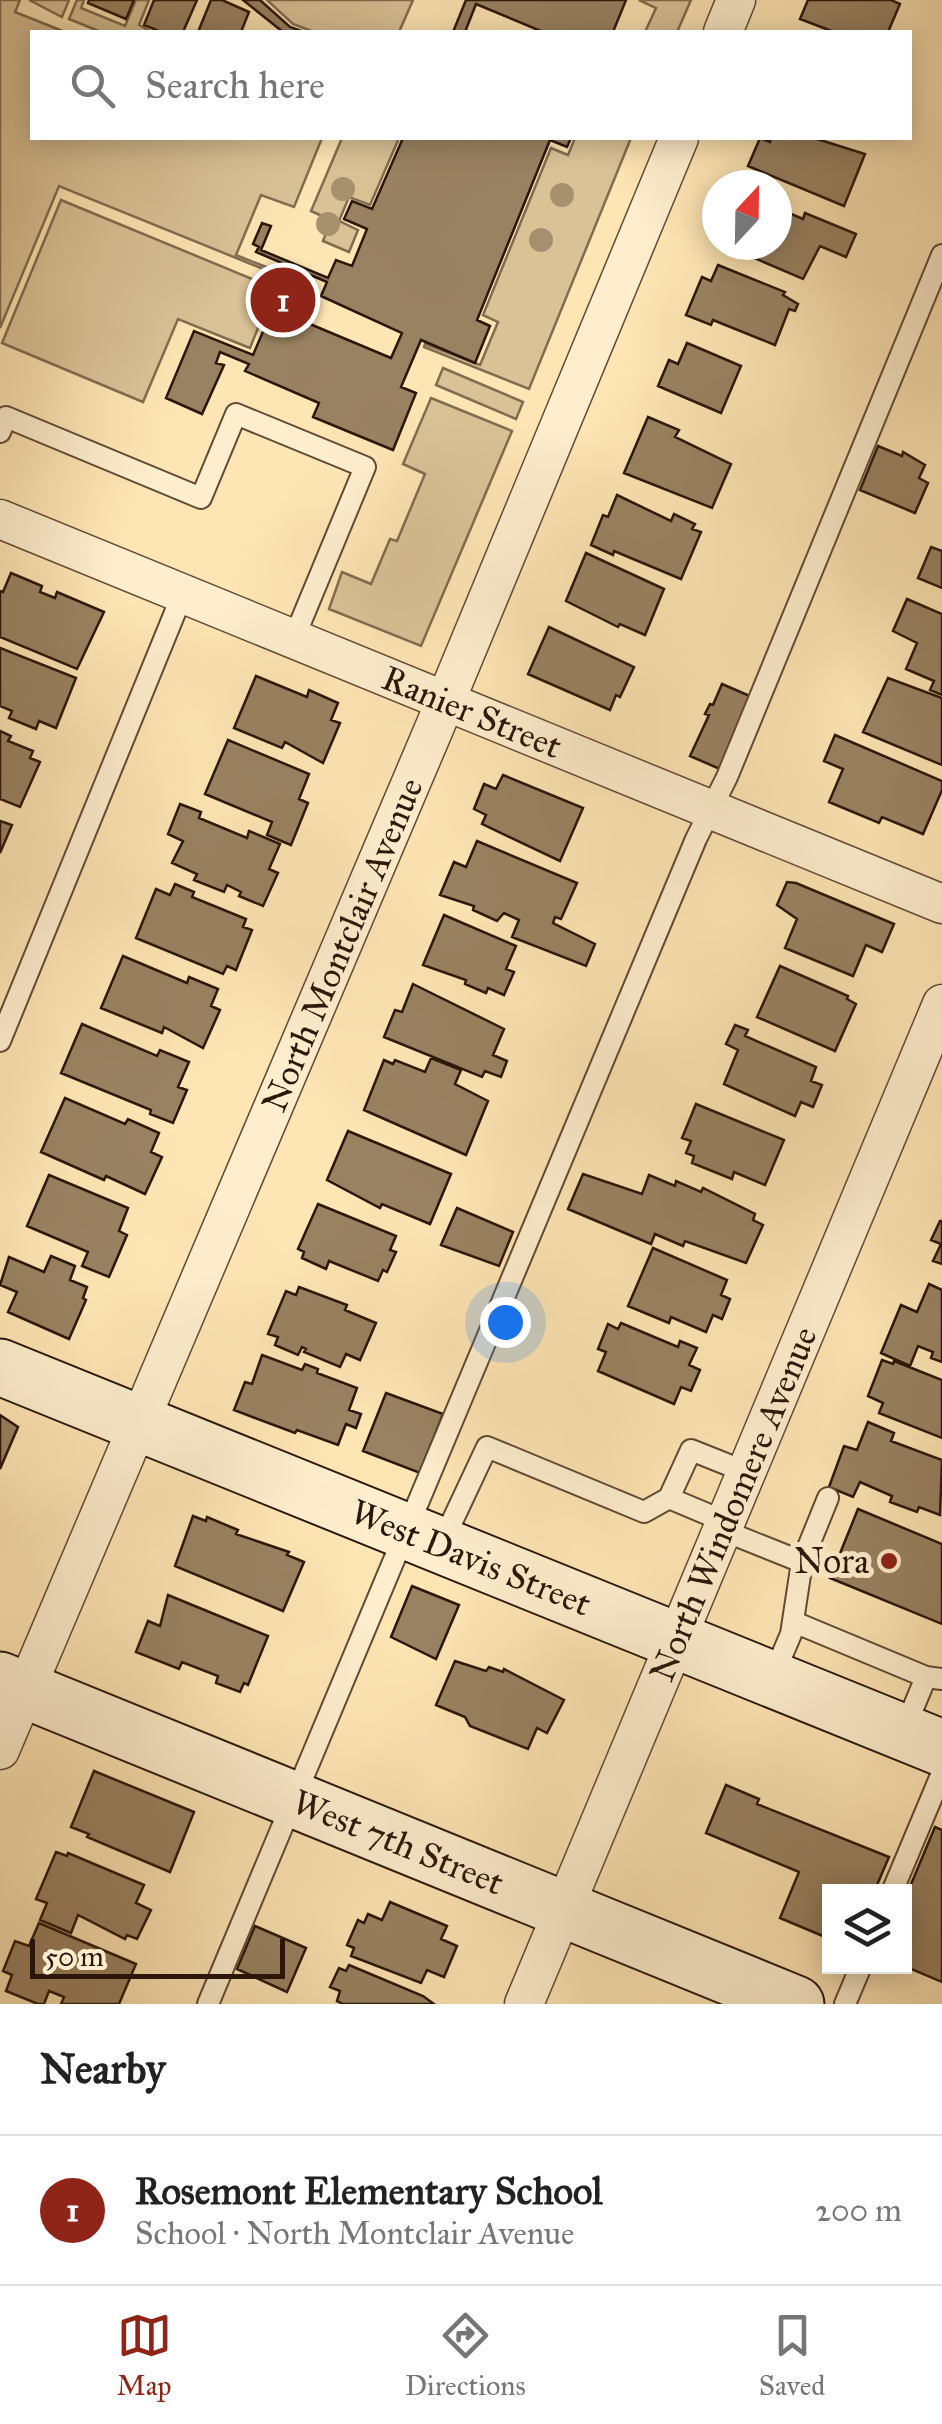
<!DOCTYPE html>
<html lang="en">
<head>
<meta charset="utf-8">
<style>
	body { margin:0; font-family:"IM FELL Great Primer",serif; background:#f2f2f2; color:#222 }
	.controls { position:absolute; right:30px; bottom:30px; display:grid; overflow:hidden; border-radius:0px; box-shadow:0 5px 25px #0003 }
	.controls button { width:90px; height:90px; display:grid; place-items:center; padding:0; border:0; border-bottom:2px solid #e0e0e0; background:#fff; color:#222; font:50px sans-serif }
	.compass { position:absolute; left:702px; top:170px; width:90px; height:90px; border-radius:50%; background:#fff; box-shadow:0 5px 25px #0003; rotate:22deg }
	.scale { position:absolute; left:30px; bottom:25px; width:255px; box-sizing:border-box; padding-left:10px; border:5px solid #2b1609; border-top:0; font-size:28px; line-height:35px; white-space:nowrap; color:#2b1609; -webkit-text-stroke:8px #feeece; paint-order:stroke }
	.you { position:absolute; left:505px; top:1322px; width:35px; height:35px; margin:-25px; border:8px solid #fff; border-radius:50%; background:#1a73e8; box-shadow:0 0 0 15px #1a73e833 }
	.badge { display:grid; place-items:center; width:65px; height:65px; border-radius:50%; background:#8f2418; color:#fff; font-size:32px; font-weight:700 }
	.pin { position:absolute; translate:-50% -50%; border:5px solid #fff; box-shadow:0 2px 10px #0006 }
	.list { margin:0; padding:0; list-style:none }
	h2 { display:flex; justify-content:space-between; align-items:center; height:130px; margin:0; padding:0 40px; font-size:42px }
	h2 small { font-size:32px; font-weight:400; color:#767676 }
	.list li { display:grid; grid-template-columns:65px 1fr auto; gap:30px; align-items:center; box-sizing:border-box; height:150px; padding:0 40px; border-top:2px solid #e0e0e0 }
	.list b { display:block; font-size:38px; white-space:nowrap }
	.list p { margin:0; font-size:32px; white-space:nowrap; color:#767676 }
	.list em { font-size:32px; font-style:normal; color:#767676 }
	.icon { flex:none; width:55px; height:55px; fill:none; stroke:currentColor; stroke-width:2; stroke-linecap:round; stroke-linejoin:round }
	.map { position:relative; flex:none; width:942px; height:2004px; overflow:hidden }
	.search { position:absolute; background:#fff; box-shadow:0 5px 25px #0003; left:30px; right:30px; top:30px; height:110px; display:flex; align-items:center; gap:25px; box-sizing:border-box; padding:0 35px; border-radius:0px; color:#767676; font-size:38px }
	.sheet { height:280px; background:#fff }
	nav { display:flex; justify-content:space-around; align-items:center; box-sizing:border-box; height:140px; border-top:2px solid #e0e0e0; background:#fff; font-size:28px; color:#767676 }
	nav a { display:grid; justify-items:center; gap:5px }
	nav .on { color:#8f2418 }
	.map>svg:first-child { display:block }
</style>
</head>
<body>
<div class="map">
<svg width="942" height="2004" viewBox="0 0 942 2004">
	<rect width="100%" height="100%" fill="#fee5b4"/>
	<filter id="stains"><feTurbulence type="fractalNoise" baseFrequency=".002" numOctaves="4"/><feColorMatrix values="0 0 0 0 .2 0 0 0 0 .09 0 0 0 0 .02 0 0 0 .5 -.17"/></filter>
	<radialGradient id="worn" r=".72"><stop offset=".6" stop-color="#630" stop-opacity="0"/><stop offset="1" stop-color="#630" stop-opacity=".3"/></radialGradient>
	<path fill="#dac297" stroke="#826c50" stroke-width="2.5" d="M0,0H20L15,12L65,32H32V138H322L294,207L261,195L236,255L311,285L310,288L59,186L0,328Z
		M29,0H69L62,17Z
		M77,0H84L81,8L125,26L136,0H149L139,25L148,30L147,32H101L69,19Z
		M267,0H413L399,32H314L293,24Z
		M639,0H691L677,32H645L656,8Z
		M342,138H399L370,205L349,197L339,221L358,230L349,252L323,241L331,220L311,211Z
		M575,138H631L529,389L424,347L425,344L480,365L498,322L483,315L551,148L568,155Z
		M61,200L274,288L250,348L178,319L143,402L2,343Z
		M443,368L523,402L516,419L436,385Z
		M431,398L512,431L421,646L329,609L342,572L371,584L390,539L397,541L425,474L403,464Z"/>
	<path fill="#998262" stroke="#2b1609" stroke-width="2.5" d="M89,0H134L126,19L88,3Z
		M154,0H197L183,32H161L144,25Z
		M211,0H222L249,12L241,32H198Z
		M243,0H260L290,27L304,32H283Z
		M466,0H626L613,32H543L476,4L465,32H453Z
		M808,0H891L900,4L888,32H834L800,19Z
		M403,138H571L567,147L550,140L477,320L490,326L475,363L421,340L401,387L416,393L393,450L313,417L319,403L245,371L249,364L220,352L216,363L224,365L202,414L166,398L194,331L253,355L276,301L289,306L286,314L391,358L402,333L321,296L327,282L256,252L259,247L253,244L262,223L271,226L261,250L328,278L336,260L352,266L367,229L344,219L352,201L372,209Z
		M760,138L770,142L771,138H814L865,154L844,206L748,166Z
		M777,208L803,219L805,213L856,234L846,257L820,246L803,279L724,245H777Z
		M718,265L785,292L783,295L798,304L795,311L789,309L775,345L713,320L711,325L686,315L702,277L711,281Z
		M687,343L741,366L721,413L658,386L669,360L678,364Z
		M648,417L679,430L675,437L731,464L712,508L624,473Z
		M878,446L902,456L903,452L925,465L919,478L928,483L915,513L860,490Z
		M617,495L671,521L674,514L695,524L692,529L701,532L681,579L614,551L613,555L591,545L603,515L608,517Z
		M931,547L942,551V588L918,578Z
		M586,553L664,589L645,635L620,624L618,627L566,601Z
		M11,573L42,586L40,592L55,598L57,592L104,612L77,669L0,637V591L3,592Z
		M907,599L942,614V695L930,690L934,681L906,669L917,643L893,631Z
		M549,627L634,667L620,697L616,695L610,710L528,674Z
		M0,648L76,678L56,728L39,721L36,729L9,718L12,711L0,706Z
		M256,676L307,697L309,690L338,703L331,720L340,723L323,763L285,742L282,748L234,728Z
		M888,678L942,698V765L863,732Z
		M722,684L752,697L720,769L690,756L709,715L705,714L710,704L713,705Z
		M0,731L11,736L8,741L33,751L30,758L40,762L20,807L0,799Z
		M835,735L942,781V790L923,834L882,817L879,823L829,802L843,769L824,761Z
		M228,740L309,774L299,799L308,803L291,845L267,835L272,822L205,794Z
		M503,775L583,808L560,861L482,824L486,815L474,809L484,784L496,789Z
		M180,804L201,812L199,818L247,838L249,831L280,844L269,869L278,873L263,906L239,896L241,892L227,885L224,892L194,880L197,874L172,863L183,841L168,834Z
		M0,821L12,825L0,853Z
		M477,841L577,883L561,919L555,917L553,923L595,944L586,966L512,937L519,920L504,913L497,921L473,910L474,906L440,895L454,862L466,867Z
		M787,882L796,883L894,924L882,952L866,945L853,976L785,948L797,919L777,905Z
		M175,884L194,892L192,897L246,919L243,927L252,930L236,970L227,966L223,974L136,938L156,889L170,895Z
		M444,915L516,946L506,969L514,972L504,995L488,988L486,993L465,984L466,980L423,965Z
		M123,956L187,983L189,977L218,989L211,1006L220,1010L203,1048L164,1027L162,1033L101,1008Z
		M780,966L848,996L847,999L856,1004L835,1051L757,1017Z
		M413,984L504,1029L493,1055L507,1061L501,1077L485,1071L482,1077L384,1037L395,1010L402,1012Z
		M82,1024L157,1056L160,1050L189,1062L178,1087L187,1090L173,1123L150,1114L151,1110L61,1073Z
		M735,1025L748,1030L745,1036L816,1067L811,1081L822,1085L813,1107L801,1102L795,1116L724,1084L738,1050L726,1044Z
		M431,1058L461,1070L455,1084L488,1101L466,1155L364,1110L384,1060L393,1064L395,1060L425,1072Z
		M65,1098L125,1124L128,1119L159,1133L151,1152L162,1157L145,1194L106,1176L104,1180L41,1152Z
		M696,1104L784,1140L765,1185L734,1172L732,1179L692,1163L694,1156L686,1153L691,1141L682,1138Z
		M348,1131L451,1174L430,1224L382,1204L380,1208L327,1180Z
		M583,1174L642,1194L649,1175L675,1186L676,1181L701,1192L703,1188L755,1214L753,1220L763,1225L746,1263L685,1241L683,1246L655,1234L651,1244L568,1209Z
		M49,1175L128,1208L119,1231L127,1235L109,1277L82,1266L88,1252L27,1226Z
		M318,1204L396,1236L390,1250L396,1252L387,1272L383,1270L378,1281L329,1261L326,1269L302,1258L304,1252L298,1249Z
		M457,1208L513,1232L499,1266L441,1245Z
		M940,1221H942V1264L933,1261L941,1244L931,1240Z
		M653,1248L727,1280L721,1295L730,1299L722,1319L713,1315L706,1332L671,1317L669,1323L628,1306Z
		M51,1256L75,1266L70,1280L87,1287L83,1298L86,1300L69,1339L8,1312L17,1292L0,1285L9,1257L44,1272Z
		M929,1284L942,1290V1362L931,1358L933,1352L918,1346L910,1366L881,1353L901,1305L917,1312Z
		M299,1287L347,1305L345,1310L376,1323L360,1360L346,1354L340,1367L304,1352L306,1349L302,1347L298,1355L275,1345L278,1337L268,1334L286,1291L296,1295Z
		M621,1323L678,1347L680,1341L697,1348L689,1365L700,1370L691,1391L681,1387L674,1404L598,1371L606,1352L598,1349L608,1324L618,1329Z
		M262,1355L302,1370L305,1364L318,1369L317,1373L357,1388L349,1410L361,1414L356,1428L346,1424L338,1445L297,1430L295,1433L234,1410L245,1382L252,1384Z
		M882,1360L893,1364L894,1361L942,1380V1438L879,1413L883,1403L868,1396Z
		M386,1393L443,1414L420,1473L363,1451Z
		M0,1415L18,1427L0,1469Z
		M868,1422L894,1433L891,1441L942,1460L940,1515L919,1507L917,1512L890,1502L892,1496L860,1482L853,1497L829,1487L844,1446L857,1450Z
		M858,1509L942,1544V1624L830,1578Z
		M193,1516L206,1521L207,1517L238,1530L236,1534L289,1552L287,1555L304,1562L283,1611L175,1566Z
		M412,1586L459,1605L436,1659L391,1637Z
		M168,1595L268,1636L248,1685L244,1683L240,1692L216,1683L218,1676L182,1662L179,1669L136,1652L148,1621L160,1626Z
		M455,1661L486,1671L489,1667L503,1672L504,1669L564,1700L547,1733L537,1728L528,1749L470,1726L465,1717L436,1705Z
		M94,1771L194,1812L170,1872L87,1837L89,1834L71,1827Z
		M726,1785L759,1799L757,1804L889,1857L874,1892H830V1939L780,1918L799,1872L706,1833Z
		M935,1827L942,1830V1982L904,1966V1901Z
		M56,1852L67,1856L68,1853L144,1885L136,1903L151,1910L137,1939L127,1935L125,1939L78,1915L71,1933L40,1920L47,1903L36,1899Z
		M390,1902L447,1926L441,1939L457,1946L444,1977L427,1970L421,1983L351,1956L354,1948L347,1945L358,1920L364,1923L368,1914L382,1920Z
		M39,1923L136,1964L119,2004H61L64,1997L49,1991L44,2004H38L6,1991L12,1975L3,1971L15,1941L29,1946Z
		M255,1926L306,1948L287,1992L237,1969Z
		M349,1965L423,1996L434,2004H343L337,2001L340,1991L330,1987L339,1968L346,1971Z"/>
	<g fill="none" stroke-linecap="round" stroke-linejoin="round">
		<g stroke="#604a34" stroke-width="24">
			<path id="lane" d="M0,432L6,417L201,498L236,414L365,467L294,638
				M0,1041L183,593
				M669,1498L691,1450L746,1472
				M722,1530L802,1562
				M441,1545L487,1447L644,1512L669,1498L726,1522
				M794,1622L926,1677
				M773,1676L791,1634L802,1562L828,1498
				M904,1730L926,1677L942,1679
				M892,1892L942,1773
				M208,2004L696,839L727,777L942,255
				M845,2004L861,1966"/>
		</g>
		<g stroke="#604a34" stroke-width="41">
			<g id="street">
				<path d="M723,32L736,0"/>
				<path id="s1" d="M0,519L942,904"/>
				<path id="s2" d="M0,1750L433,731L679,138"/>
				<path id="s3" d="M524,2004L942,1004"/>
			</g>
		</g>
		<g stroke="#2b1609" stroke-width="59">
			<g id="secondary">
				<path id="s4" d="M0,1367L942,1748"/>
				<path id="s5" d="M0,1680L796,2004"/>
			</g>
		</g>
		<use href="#lane" stroke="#feeece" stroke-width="20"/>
		<use href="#street" stroke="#feeece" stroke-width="38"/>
		<use href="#secondary" stroke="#feeece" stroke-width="55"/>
	</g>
	<g fill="#a7906e">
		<circle cx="343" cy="189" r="12"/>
		<circle cx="562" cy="195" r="12"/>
		<circle cx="328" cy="224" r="12"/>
		<circle cx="541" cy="240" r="12"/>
	</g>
	<circle fill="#8f2418" stroke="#feeece" stroke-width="4" cx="889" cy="1561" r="10"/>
	<g text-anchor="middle" stroke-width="10" stroke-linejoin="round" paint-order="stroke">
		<g font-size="35" fill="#2b1609" stroke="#feeece">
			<text dy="12" stroke="none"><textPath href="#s1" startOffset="510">Ranier Street</textPath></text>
			<text dy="12" stroke="none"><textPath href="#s2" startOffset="875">North Montclair Avenue</textPath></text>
			<text dy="12" stroke="none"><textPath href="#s3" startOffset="542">North Windomere Avenue</textPath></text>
			<text dy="12" stroke="none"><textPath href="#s4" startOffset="508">West Davis Street</textPath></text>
			<text dy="12" stroke="none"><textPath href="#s5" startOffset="430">West 7th Street</textPath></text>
		</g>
		<g font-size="35" fill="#2b1609" stroke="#feeece" text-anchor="end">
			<text x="869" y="1573">Nora</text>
		</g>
	</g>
	<rect width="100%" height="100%" filter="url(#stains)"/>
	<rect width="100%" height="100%" fill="url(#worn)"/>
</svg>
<div class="controls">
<button><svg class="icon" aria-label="layers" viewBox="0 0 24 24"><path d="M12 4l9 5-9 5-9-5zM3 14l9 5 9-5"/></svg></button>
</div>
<svg class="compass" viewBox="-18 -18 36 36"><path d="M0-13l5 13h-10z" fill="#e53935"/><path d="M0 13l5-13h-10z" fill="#767676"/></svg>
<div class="scale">50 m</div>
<div class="you"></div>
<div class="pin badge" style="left:283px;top:300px">1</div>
<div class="search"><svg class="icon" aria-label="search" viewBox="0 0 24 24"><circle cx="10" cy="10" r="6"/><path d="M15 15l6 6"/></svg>Search here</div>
</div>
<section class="sheet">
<h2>Nearby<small></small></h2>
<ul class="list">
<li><span class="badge">1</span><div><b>Rosemont Elementary School</b><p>School · North Montclair Avenue</p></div><em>200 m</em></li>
</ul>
</section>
<nav>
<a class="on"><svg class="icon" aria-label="map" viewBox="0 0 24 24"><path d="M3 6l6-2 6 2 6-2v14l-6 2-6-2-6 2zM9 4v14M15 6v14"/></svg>Map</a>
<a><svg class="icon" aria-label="directions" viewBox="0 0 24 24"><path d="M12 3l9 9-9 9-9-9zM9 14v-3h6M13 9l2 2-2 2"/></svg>Directions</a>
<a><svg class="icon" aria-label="saved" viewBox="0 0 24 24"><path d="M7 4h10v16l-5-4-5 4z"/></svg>Saved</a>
</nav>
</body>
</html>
